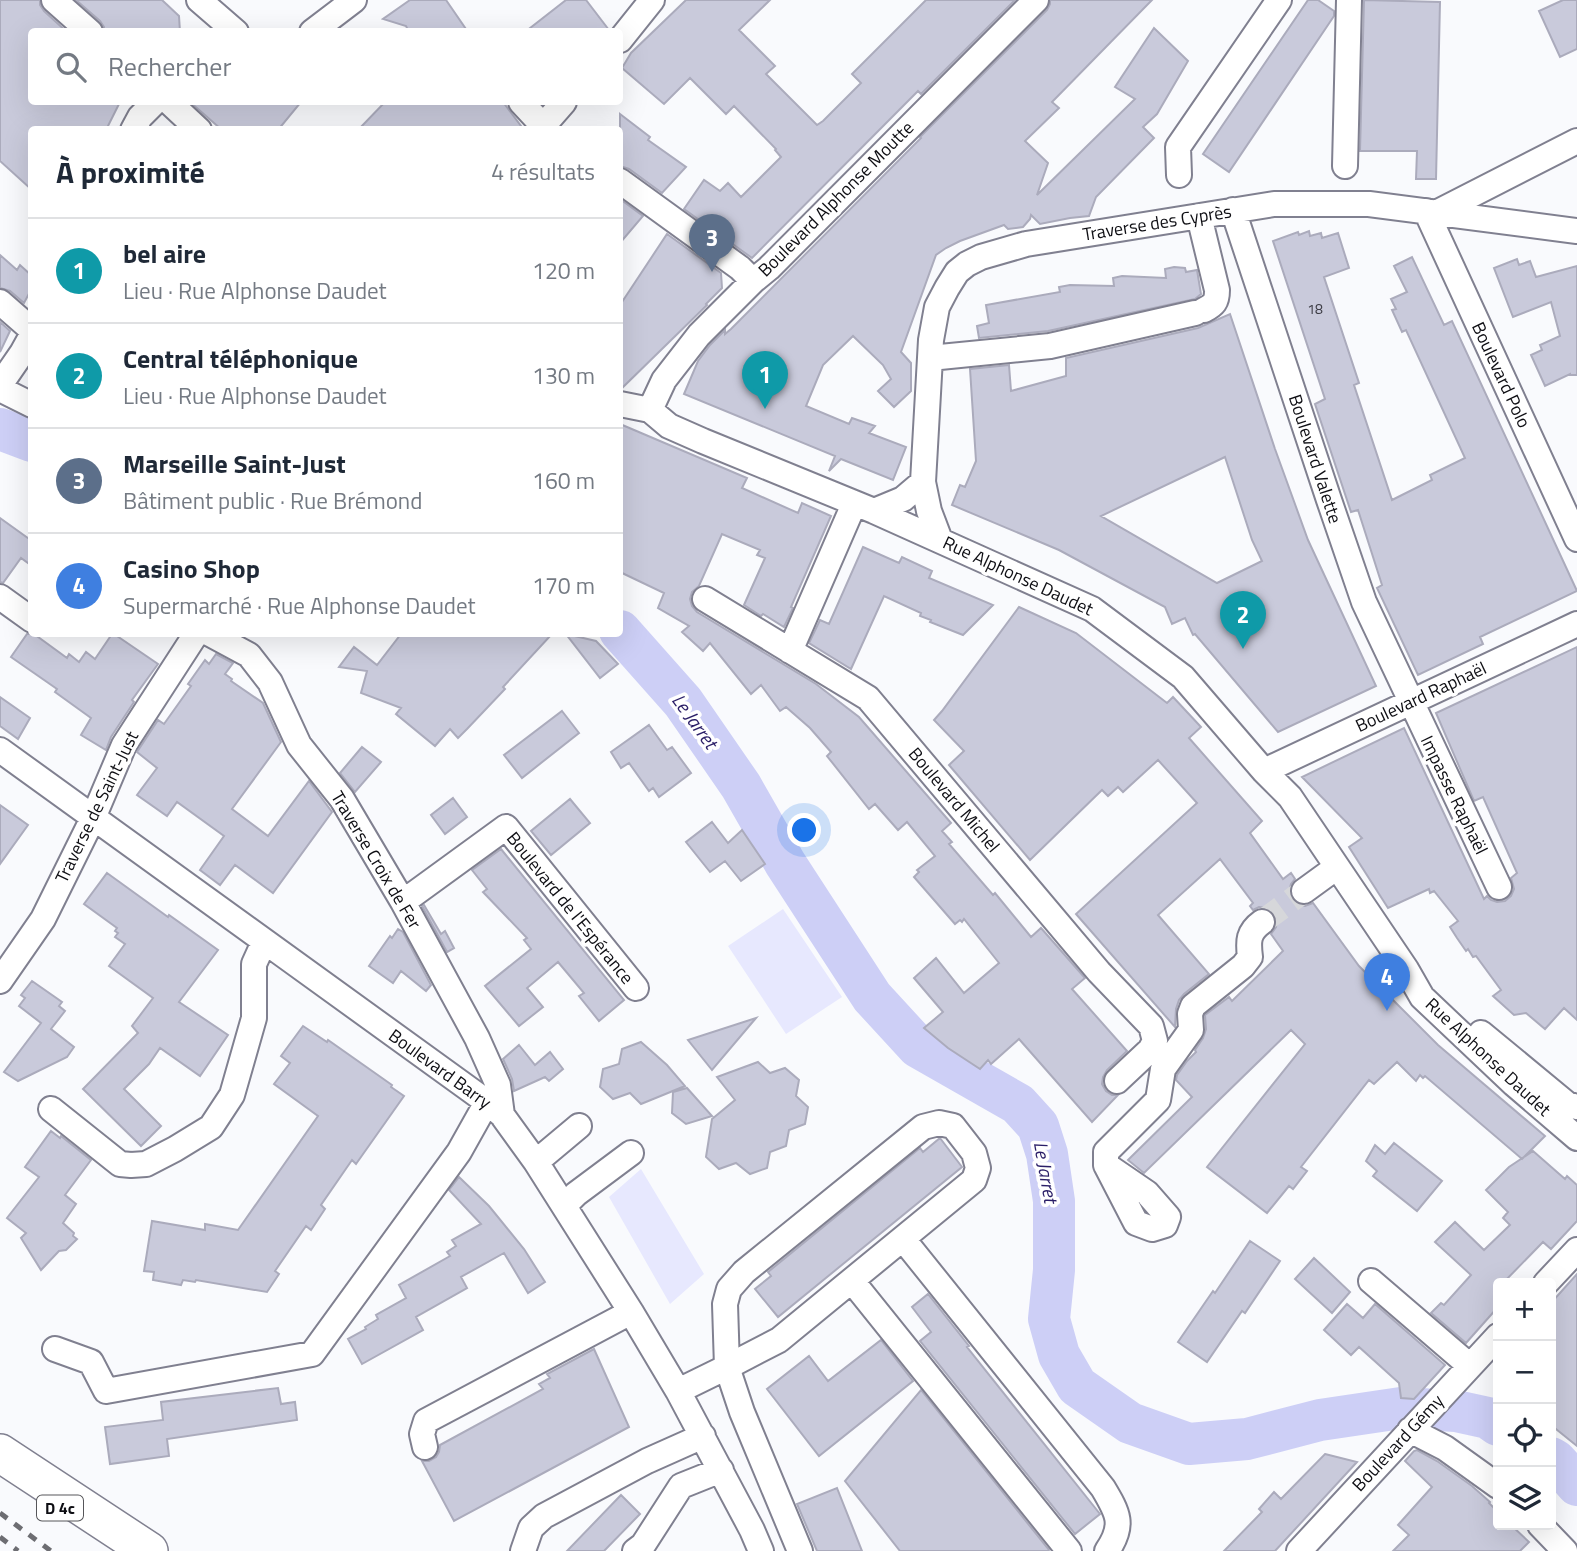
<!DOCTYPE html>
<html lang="fr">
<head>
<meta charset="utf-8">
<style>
	body { margin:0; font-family:"Titillium Web",sans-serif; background:#f6f6f7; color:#1f2937 }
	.controls { position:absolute; right:21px; bottom:21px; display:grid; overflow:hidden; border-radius:7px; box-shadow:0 7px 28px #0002 }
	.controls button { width:63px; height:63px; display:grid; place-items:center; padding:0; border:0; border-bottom:2px solid #e0e1e3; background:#fff; color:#1f2937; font:35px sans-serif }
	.you { position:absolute; left:805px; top:831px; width:24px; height:24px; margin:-18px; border:5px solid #fff; border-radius:50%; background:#1a73e8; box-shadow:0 0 0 10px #1a73e833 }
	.badge { display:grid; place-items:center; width:46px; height:46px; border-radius:50%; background:#0b8043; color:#fff; font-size:23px; font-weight:700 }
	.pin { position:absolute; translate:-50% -58px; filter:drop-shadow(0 2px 4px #0008) }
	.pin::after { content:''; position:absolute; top:37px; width:24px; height:21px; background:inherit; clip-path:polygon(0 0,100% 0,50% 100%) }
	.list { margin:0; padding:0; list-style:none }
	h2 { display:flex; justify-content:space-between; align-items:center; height:91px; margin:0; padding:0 28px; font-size:30px }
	h2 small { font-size:23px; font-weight:400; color:#747a83 }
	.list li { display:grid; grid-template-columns:46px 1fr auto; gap:21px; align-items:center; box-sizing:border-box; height:105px; padding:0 28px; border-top:2px solid #e0e1e3 }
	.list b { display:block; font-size:26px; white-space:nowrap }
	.list p { margin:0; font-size:23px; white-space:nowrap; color:#747a83 }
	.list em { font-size:23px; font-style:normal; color:#747a83 }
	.icon { flex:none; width:38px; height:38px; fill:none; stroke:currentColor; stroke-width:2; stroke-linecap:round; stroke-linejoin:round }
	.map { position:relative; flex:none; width:1577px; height:1551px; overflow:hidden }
	.search { position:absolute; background:#fff; box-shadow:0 7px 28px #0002; left:28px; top:28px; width:595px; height:77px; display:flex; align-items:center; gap:18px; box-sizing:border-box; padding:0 24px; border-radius:7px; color:#747a83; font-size:26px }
	.panel { position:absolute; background:#fff; box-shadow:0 7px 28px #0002; left:28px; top:126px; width:595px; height:511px; border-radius:7px }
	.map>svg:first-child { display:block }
</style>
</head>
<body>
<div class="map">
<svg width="1577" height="1551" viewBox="0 0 1577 1551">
	<rect width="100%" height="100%" fill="#f9fafd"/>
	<path fill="#e7e8fe" d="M783,909L842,997L786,1034L728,946Z
		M641,1169L704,1274L670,1304L609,1197Z"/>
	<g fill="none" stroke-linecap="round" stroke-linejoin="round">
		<path stroke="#cdcff6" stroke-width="42" d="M0,429L32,441
			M620,631L683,702L741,786L785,863L872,997L918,1047L1018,1104L1038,1126L1047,1154L1054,1201V1270L1049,1319L1059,1355L1077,1386L1130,1423L1189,1444L1247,1439L1320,1420L1401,1408L1456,1411L1488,1418L1498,1425
			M1551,1458L1556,1461L1577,1485"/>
	</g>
	<path fill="#c9cadb" stroke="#ababbc" stroke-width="2" fill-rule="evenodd" d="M0,0H40V5L44,11L67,32H32V102H120L106,130H32V190L0,161Z
		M76,0H162L179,16L180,32H104V27L100,21Z
		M410,0H446L468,32H409L406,26L383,19Z
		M566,0H586L609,30L608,32H525Z
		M686,0H770L739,30L775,66L766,74L817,125L823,121L861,83L852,74L926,0H1015L921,94L918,91L752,258L684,209L704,180L720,191L728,183L741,197L781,157L775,150L776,149L734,106L726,114L690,78L664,104L622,68L631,53Z
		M1050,0H1152L1052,102L1059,108L1025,141L1048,163L1037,195L1135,99L1115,87L1154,28L1188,61L1157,114L1143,127L1154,138L1096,197L1089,216L1070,218L1040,224L1031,215L1030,219L1023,227L1008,229L1004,225L960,241L946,248L936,255L901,352L911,363V391L894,407L878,391L891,379L883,365L853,336L823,365L806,406L849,424L852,418L875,426L869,433L906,447L893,480L841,459L829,471L835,456L684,394L698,361L710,345L725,330V334L731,329L921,138L920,137L1047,10L1050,4Z
		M1308,0H1318L1334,11V16L1229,172L1203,154Z
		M1364,0L1440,2L1436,179H1416L1417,151H1360Z
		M1563,0H1577V49L1560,57L1539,11Z
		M190,102H301L278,130H222Z
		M385,102H503L524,130H358Z
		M620,114L650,137L648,140L686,167L662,193L629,169L620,166Z
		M620,199L643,216L620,243Z
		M1309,231L1310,236L1321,233L1322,238L1338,233L1349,268L1324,277L1359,383L1354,385L1392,500L1432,480L1430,475L1465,458L1406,330L1402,332L1392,310L1396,309L1391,299L1407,292L1394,266L1412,257L1444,325L1452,321L1577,591L1480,637L1483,644L1418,675L1377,588L1382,585L1358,510L1351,512L1315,404L1325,399L1273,241L1298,232L1299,235Z
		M667,234L721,273L722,288L706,304L707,305L620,390V305Z
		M0,255L17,270L20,265L32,276V288L24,303L10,291L0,288Z
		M1517,259L1519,265L1530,261L1536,277L1577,266V375H1570V374L1545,386L1531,355L1542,350L1540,345L1560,336L1551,302L1513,317L1494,268Z
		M1174,267L1185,268L1186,272L1197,270L1201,294L1195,299L1048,331L979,338L977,326L989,323L986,305L1060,292L1059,287L1070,285L1114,286L1113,278L1122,276L1166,278L1165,269Z
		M1230,314L1275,449L1308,540L1376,686L1278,732L1195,634L1193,635L1185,618L1172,624L1165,607L1059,550L952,505L960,485L965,487L976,461L970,369L1009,365L1011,391L1066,376V358L1198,328ZM1225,457L1252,540L1262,561L1217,583L1101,516Z
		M0,322L10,331L0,352Z
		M620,424L747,478L742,488L798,513L802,503L831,516L791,607L793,608L784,627L763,614L761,616L744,605L765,558L757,555L760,550L722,534L699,586L692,592L690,599L692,606L697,612L816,684L859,717L951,823L942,831L952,842L949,844L993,895L995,893L1031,937L1041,928L1085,978L1072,989L1127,1051L1107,1070L1103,1077L1102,1084L1106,1091L1112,1095H1118L1092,1122L1019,1039L991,1064L988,1060L980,1069L948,1048L924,1028L943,1012L914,978L936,958L964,993L999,963L964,919L962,922L960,920L955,924L914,877L919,872L917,870L935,856L907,822L898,830L875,804L869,809L827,756L831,752L810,728L786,707L780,711L761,685L751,694L710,643L703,651L682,632L689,626L658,608L664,593L620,572Z
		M0,518L32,541V566L21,558L3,583L0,582Z
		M863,547L899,563L902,557L932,571L929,578L993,605L963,635L930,622L931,620L920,616L921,613L884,596L851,669L809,643L820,620L829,624Z
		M1019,607L1076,633L1167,703L1173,697L1201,727L1189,738L1262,821L1250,833L1283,879L1291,873L1295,879L1291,884L1289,892L1292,900L1297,904L1305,906L1313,903L1359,966L1438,1045L1545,1136L1522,1159L1425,1076L1423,1078L1420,1075L1416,1081L1397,1062L1374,1084L1369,1080L1301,1167L1307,1171L1293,1189L1289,1186L1267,1213L1207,1167L1305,1044L1291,1030L1144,1173L1128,1160L1192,1097L1176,1080L1177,1075L1187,1061L1196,1052L1195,1050L1203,1038L1206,1029L1205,1015L1229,997L1232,1001L1283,951L1271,934L1276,927L1277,920L1274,913L1267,908L1259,907L1253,910L1250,906L1253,903L1220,859L1158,915L1209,974L1184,994L1179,1000L1176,1009L1175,1027L1076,914L1197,803L1158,760L1123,792L1118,787L1108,796L1102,790L1030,860L949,765L964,751L934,720L942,711Z
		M27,634H34L67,658L69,654L79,662L86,652L95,659L112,634H114L158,664L132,700L134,702L111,737L106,750L81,735L91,718L55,692L57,689L11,657Z
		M401,634H552L503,687L505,689L467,729L458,738L450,729L435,746L396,714L401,708L361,693L367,671L339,667L354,647L377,665Z
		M566,634L596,641L618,664L600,678Z
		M1577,647V1020L1564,1008L1545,1029L1526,1013L1514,1015L1493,996L1501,990L1476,956L1473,957L1468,949L1466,951L1457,938L1450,927L1458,921L1434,891L1430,893L1429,889L1388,908L1349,847L1362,838L1302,777L1404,728L1484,899L1487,896L1491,900L1497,902L1505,901L1511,896L1514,889L1511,878L1517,873L1483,797L1474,801L1436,713Z
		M216,654L233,663L225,674L232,679L231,681L263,703L281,742L232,809L268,836L309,781L332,812L273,893L235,865L220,885L200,870L224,836L177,802L167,816L137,795L157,768L137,752L158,720L164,724L191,686L188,684L205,660L209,664Z
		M0,697L30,718L18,739L0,726Z
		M562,711L579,733L522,778L504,755Z
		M649,725L667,750L672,747L691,773L659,797L653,788L649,791L629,763L621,768L611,752Z
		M362,747L381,762L355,792L340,773Z
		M453,798L467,817L445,834L431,815Z
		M570,799L590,823L551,855L531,831Z
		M0,805L28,825L0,864Z
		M712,822L728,843L742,830L765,864L741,881L725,861L710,872L686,842Z
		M501,849L624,1000L599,1021L579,996L584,993L558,962L527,988L543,1007L519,1026L485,986L531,949L524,940L527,938L483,892L487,889L472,870Z
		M107,873L168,917L169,915L218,950L179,1002L228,1035L200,1076L160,1048L149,1064L124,1089L161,1126L141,1146L83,1089L138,1033L132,1026L153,998L109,966L125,944L115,937L118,933L115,931L117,928L84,904Z
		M424,905L441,934L445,931L454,948L447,952L422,906Z
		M398,929L403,932L431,985L426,991L401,971L393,983L369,966L390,936L392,938Z
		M32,981L62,1002L59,1006L65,1011L51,1029L74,1047L67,1057L18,1081L4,1072L41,1023L19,1006L25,998L21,995Z
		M756,1018L712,1070L688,1040Z
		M303,1026L327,1042L328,1040L392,1085L391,1087L404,1096L356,1164L352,1160L321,1205L325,1209L311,1230L306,1226L275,1271L279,1274L267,1292L196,1280L195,1282L183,1280L181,1285L153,1280L154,1272L144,1271L152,1221L205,1230V1224L238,1230L318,1116L274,1084L290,1063L281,1056Z
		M641,1042L667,1065L685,1086L641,1104L630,1093L613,1099L600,1087L603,1069L619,1064L622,1049Z
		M519,1045L535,1065L550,1052L563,1069L549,1081L545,1077L514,1091L512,1079L503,1059Z
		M758,1062L770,1073L785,1068L799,1080L796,1096L808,1107L805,1124L789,1130L786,1146L770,1152L767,1168L750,1174L736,1163L719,1169L706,1157L712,1119L735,1100L717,1077Z
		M687,1088L712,1116L686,1124L672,1113L673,1092Z
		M51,1131L60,1138L61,1136L91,1160L65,1195L76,1204L63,1223L74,1233L73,1236L77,1239L66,1250L59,1251L41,1270L21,1238L26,1233L7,1218L39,1177L25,1167Z
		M940,1138L962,1167L778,1317L755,1289L771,1276L768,1272L920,1148L923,1152Z
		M1394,1143L1442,1181L1417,1211L1373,1176L1377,1171L1366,1161L1375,1145L1385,1154Z
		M1533,1151L1565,1179L1567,1176L1577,1185V1221L1551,1249L1543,1242L1503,1283H1498V1307L1466,1343L1431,1313L1441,1303L1444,1305L1471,1275L1435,1242L1455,1222L1484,1250L1510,1225L1503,1218L1508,1212L1486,1190L1509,1167Z
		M459,1177L489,1206L524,1249L545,1282L528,1293L504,1253L461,1277L467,1288L416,1317L423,1330L362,1364L348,1339L366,1329L365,1327L378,1319L376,1315L406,1298L399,1285L450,1256L447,1252L456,1246L452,1240L481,1224L449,1190Z
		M1250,1241L1280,1261L1245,1313L1242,1311L1207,1362L1178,1342L1213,1291L1215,1293Z
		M1314,1258L1350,1292L1332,1313L1295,1279Z
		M1577,1274V1446L1551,1425V1303Z
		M928,1294L969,1346L967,1347L1100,1514L1075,1534L920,1341L931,1332L912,1307Z
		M1347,1304L1363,1318L1375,1304L1445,1365L1414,1399L1401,1398L1399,1383L1359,1347L1351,1355L1324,1330Z
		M881,1340L913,1381L819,1456L767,1389L809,1356L828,1381Z
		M594,1349L629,1427L454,1521L422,1461H429L436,1457L439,1452L440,1445L543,1389L539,1384L550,1378L547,1374Z
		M278,1388L281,1404L295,1402L297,1420L167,1439L169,1456L110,1464L105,1427L163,1420L161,1402Z
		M921,1390L1049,1550L1047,1551H900L845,1481Z
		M1417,1450L1437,1461L1472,1486L1490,1502L1489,1503L1498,1512V1525H1511L1529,1542L1520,1551H1393L1409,1535L1398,1525L1432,1487L1405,1461L1414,1451Z
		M1325,1454L1357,1462L1275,1551H1224L1262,1512L1259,1509L1274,1492L1281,1499Z
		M837,1488L862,1551H817L797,1504Z
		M621,1495L640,1514L604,1551H567Z"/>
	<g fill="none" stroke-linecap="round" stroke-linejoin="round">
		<path stroke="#d6d7da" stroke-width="24" stroke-dasharray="24 12" stroke-linecap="butt" d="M1262,922L1304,891"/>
		<g stroke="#808090" stroke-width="28">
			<path id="minor" d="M54,0L90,32
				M199,0L236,32
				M312,32L354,0
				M620,40L652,0
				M169,102L199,130
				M521,102L547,130
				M133,130L140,117L155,102
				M538,130L543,126L564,102
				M1345,166L1349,0
				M1179,175L1178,147L1279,0
				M620,181L740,268L753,281
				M1233,210L1329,500L1364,602L1499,887
				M1426,211L1577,539
				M1438,212L1577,141
				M1199,216L1217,290C1217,302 1214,305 1204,310
				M0,302L32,330
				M930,358L1050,346L1195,313
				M0,385L22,353L32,335
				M0,389L32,405
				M620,404L650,410L669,426L703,441L874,511L1092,609L1183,677L1264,771L1290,797L1406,969L1422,997L1514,1084L1577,1138
				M650,410L664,380L699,335L753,281L769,268L1036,0
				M874,511L903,499L923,482
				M940,540L929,511L923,482L931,340L937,307L947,288L957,272L967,264L981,257L1026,244L1274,204H1369L1577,231
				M0,597L32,620
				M705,599L868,698L1099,972L1151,1026L1155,1041L1150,1050L1117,1081
				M210,634L249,655L270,682L299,745L342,799L403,902L477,1038L498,1085L502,1115
				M790,651L854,504
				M0,750L487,1102L502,1115L536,1162L631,1312L678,1391L752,1530L761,1551
				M1264,771L1577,624
				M1304,891L1337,867
				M403,902L506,827L636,988
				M0,981L43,919L93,818L124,745L196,634
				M1481,1033L1567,1104L1577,1107
				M51,1109L120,1164L131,1165L146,1164L175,1149L211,1127L232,1095L254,1018V964L264,942
				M939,1123L953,1126L974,1153L978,1168L974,1180L779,1340L727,1367L725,1304L729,1289L744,1272L923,1127Z
				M536,1162L579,1126
				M1106,1165L1147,1193L1168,1217L1165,1225L1152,1229L1136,1223L1106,1165V1152L1158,1100L1163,1069L1191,1030L1190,1014L1193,1006L1243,966L1250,957C1248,941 1248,932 1262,922
				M565,1205L576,1194L631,1153
				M903,1239L1103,1488C1118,1513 1125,1525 1107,1551
				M852,1281L1069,1551
				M1371,1281L1470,1366
				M1546,1283L1577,1250
				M55,1349L91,1362L106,1391L312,1354L459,1152L487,1102
				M678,1391L727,1367L742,1412L800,1551
				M1410,1430L1445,1448L1498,1486
				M425,1447L422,1434L426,1421L631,1312
				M1540,1525L1565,1551
				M523,1551L531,1528L544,1516L647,1461L703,1436
				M635,1551L643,1545L681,1486L721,1470
				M1299,1551L1498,1336"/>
		</g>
		<g stroke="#808090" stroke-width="40">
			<path id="highway" d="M0,1453L149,1551"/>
		</g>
		<use href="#minor" stroke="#fff" stroke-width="24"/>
		<use href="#highway" stroke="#fff" stroke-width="37"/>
		<path stroke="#6d6d72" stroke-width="5" stroke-dasharray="9 9" stroke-linecap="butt" d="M0,1513L51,1551
			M0,1537L18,1551"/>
	</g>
	<g text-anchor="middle" stroke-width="7" stroke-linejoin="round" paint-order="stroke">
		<g font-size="14" fill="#3d3d45">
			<text x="1315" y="314">18</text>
		</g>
		<rect fill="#fff" stroke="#56565a" stroke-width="2" x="37" y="1495.5" width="46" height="25" rx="5"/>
		<g font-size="16" font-weight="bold" fill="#0e0e13">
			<text x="60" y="1514">D 4c</text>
		</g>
		<g font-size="18" fill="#0e0e13" stroke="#fff">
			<text transform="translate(836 199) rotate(-45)" y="6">Boulevard Alphonse Moutte</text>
			<text transform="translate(1157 223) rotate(-9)" y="6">Traverse des Cyprès</text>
			<text transform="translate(1501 375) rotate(65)" y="6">Boulevard Polo</text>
			<text transform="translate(1315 459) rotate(72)" y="6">Boulevard Valette</text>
			<text transform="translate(1018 576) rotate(25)" y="6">Rue Alphonse Daudet</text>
			<text transform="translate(1421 697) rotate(-25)" y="6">Boulevard Raphaël</text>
			<text transform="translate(1454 795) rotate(64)" y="6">Impasse Raphaël</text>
			<text transform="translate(954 800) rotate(50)" y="6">Boulevard Michel</text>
			<text transform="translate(97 807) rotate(-64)" y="6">Traverse de Saint-Just</text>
			<text transform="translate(376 860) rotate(59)" y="6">Traverse Croix de Fer</text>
			<text transform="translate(570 908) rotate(51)" y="6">Boulevard de l'Espérance</text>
			<text transform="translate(1488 1057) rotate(43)" y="6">Rue Alphonse Daudet</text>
			<text transform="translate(440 1069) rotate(36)" y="6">Boulevard Barry</text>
			<text transform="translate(1398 1443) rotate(-47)" y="6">Boulevard Gémy</text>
		</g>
		<g font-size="19" font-style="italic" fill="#2a1e67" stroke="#fff">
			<text transform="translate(695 721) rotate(54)" y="7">Le Jarret</text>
			<text transform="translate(1046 1172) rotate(80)" y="7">Le Jarret</text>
		</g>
	</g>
</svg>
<div class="controls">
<button>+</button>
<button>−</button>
<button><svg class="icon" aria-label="locate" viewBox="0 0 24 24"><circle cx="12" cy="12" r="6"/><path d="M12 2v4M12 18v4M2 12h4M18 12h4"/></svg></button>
<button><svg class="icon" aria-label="layers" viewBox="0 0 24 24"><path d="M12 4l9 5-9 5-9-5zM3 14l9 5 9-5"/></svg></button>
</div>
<div class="you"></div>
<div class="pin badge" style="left:765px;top:409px;background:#0f9aa8">1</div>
<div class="pin badge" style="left:1243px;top:649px;background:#0f9aa8">2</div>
<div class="pin badge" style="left:712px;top:272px;background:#5c6f8a">3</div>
<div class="pin badge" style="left:1387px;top:1011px;background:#3f7fe0">4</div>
<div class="search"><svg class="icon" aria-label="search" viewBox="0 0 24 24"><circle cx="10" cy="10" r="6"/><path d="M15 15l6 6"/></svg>Rechercher</div>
<section class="panel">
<h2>À proximité<small>4 résultats</small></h2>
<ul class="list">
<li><span class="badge" style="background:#0f9aa8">1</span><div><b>bel aire</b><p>Lieu · Rue Alphonse Daudet</p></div><em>120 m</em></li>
<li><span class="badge" style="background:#0f9aa8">2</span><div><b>Central téléphonique</b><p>Lieu · Rue Alphonse Daudet</p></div><em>130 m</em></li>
<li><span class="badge" style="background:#5c6f8a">3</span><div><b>Marseille Saint-Just</b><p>Bâtiment public · Rue Brémond</p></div><em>160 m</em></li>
<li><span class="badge" style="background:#3f7fe0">4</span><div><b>Casino Shop</b><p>Supermarché · Rue Alphonse Daudet</p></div><em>170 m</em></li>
</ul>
</section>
</div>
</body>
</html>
